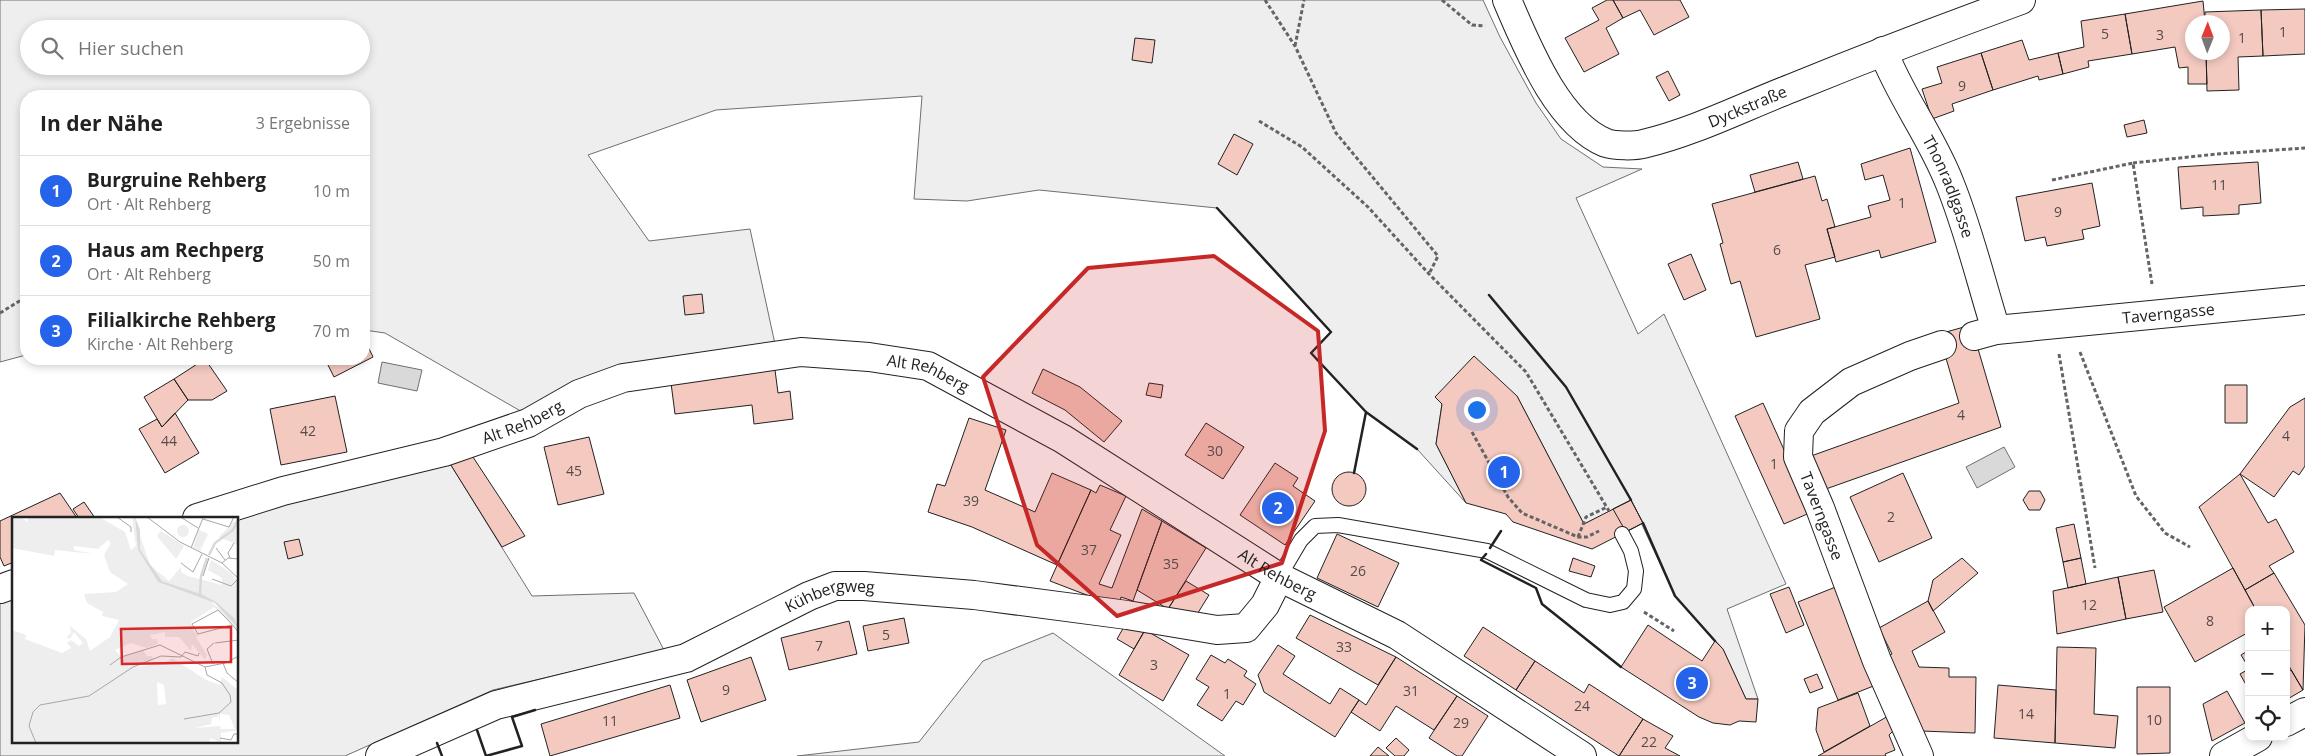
<!DOCTYPE html>
<html lang="de">
<head>
<meta charset="utf-8">
<style>
	body { margin:0; font-family:"Open Sans",sans-serif; background:#f6f6f6; color:#222 }
	.controls { position:absolute; right:15px; bottom:15px; display:grid; overflow:hidden; border-radius:10px; box-shadow:0 2px 8px #0003 }
	.controls button { width:45px; height:45px; display:grid; place-items:center; padding:0; border:0; border-bottom:1px solid #e0e0e0; background:#fff; color:#222; font:25px sans-serif }
	.compass { position:absolute; left:2185px; top:15px; width:45px; height:45px; border-radius:50%; background:#fff; box-shadow:0 2px 8px #0003; rotate:1deg }
	.you { position:absolute; left:1476px; top:409px; width:18px; height:18px; margin:-12px; border:4px solid #fff; border-radius:50%; background:#1a73e8; box-shadow:0 0 0 8px #1a73e833 }
	.badge { display:grid; place-items:center; width:32px; height:32px; border-radius:50%; background:#2563eb; color:#fff; font-size:16px; font-weight:700 }
	.pin { position:absolute; translate:-50% -50%; border:2px solid #fff; box-shadow:0 1px 5px #0006 }
	.list { margin:0; padding:0; list-style:none }
	h2 { display:flex; justify-content:space-between; align-items:center; height:65px; margin:0; padding:0 20px; font-size:21px }
	h2 small { font-size:16px; font-weight:400; color:#767676 }
	.list li { display:grid; grid-template-columns:32px 1fr auto; gap:15px; align-items:center; box-sizing:border-box; height:70px; padding:0 20px; border-top:1px solid #e0e0e0 }
	.list b { display:block; font-size:19px; white-space:nowrap }
	.list p { margin:0; font-size:16px; white-space:nowrap; color:#767676 }
	.list em { font-size:16px; font-style:normal; color:#767676 }
	.icon { flex:none; width:28px; height:28px; fill:none; stroke:currentColor; stroke-width:2; stroke-linecap:round; stroke-linejoin:round }
	.map { position:relative; flex:none; width:2305px; height:756px; overflow:hidden }
	.search { position:absolute; background:#fff; box-shadow:0 2px 8px #0003; left:20px; top:20px; width:350px; height:55px; display:flex; align-items:center; gap:12px; box-sizing:border-box; padding:0 18px; border-radius:28px; color:#767676; font-size:19px }
	.panel { position:absolute; background:#fff; box-shadow:0 2px 8px #0003; left:20px; top:90px; width:350px; height:275px; border-radius:20px }
	.map>svg:first-child { display:block }
</style>
</head>
<body>
<div class="map">
<svg width="2305" height="756" viewBox="0 0 2305 756">
	<rect width="100%" height="100%" fill="#fff"/>
	<path fill="#eee" stroke="#6f6f6f" fill-rule="evenodd" d="M0,0H1483L1500,37L1536,103L1561,139L1603,167L1642,169L1576,198L1638,334L1664,314L1786,584L1727,609L1758,699H1746L1723,649L1675,596L1631,501L1584,524L1517,396L1442,404L1436,444L1466,503L1417,449L1366,412L1311,353L1331,332L1217,208L1039,190L967,201L914,199L922,96L716,110L588,155L649,241L750,229L775,344L524,413L385,333L364,330V96H26V355L0,362ZM29,29H361V66H29Z
		M449,462L532,596L634,593L664,650L493,690L345,756H0V600L14,595V742H238V518H228Z
		M1053,633L1225,756H797L919,742L983,661Z"/>
	<path fill="#d9d9d9" stroke="#6f6f6f" d="M382,362L422,370L417,391L378,383Z
		M2004,447L2015,467L1977,488L1966,467Z"/>
	<path fill="#f3c9c0" stroke="#222" d="M1607,0H1613L1623,18L1606,28L1619,54L1584,72L1565,38L1599,20L1592,8Z
		M1613,0H1680L1689,17L1654,35L1640,10L1623,18Z
		M2203,1L2205,22H2192V52H2206L2207,84H2188V67L2179,68L2175,47L2132,54L2125,14Z
		M2305,9V54L2263,56L2261,10Z
		M2261,10L2263,56L2238,57L2239,90L2207,91L2206,52H2222V22H2205V12Z
		M2125,14L2132,54L2088,61L2089,67L2063,74L2058,53L2084,47L2081,21Z
		M1135,38L1155,40L1152,63L1132,60Z
		M2022,40L2029,60L2058,53L2063,74L2039,80L2038,76L1993,90L1981,53Z
		M1981,53L1993,90L1952,104L1954,111L1932,119L1922,89L1942,83L1937,67Z
		M1668,71L1680,95L1669,101L1656,77Z
		M2144,120L2147,133L2127,137L2124,125Z
		M1234,134L1253,144L1237,175L1218,164Z
		M1910,148L1936,242L1881,258L1879,250L1836,262L1827,229L1871,217L1868,206L1890,200L1883,175L1865,180L1861,164Z
		M1798,162L1803,179L1755,192L1750,175Z
		M2258,162L2261,203L2239,205V214L2203,216V207L2181,209L2178,167Z
		M1815,176L1822,201L1827,199L1835,227L1827,229L1835,257L1805,265L1820,319L1756,337L1740,281L1731,284L1720,244L1723,243L1712,204Z
		M2092,183L2100,226L2082,230L2084,239L2047,246L2045,237L2025,241L2016,197Z
		M1691,254L1706,290L1684,300L1668,264Z
		M702,294L704,313L685,315L683,296Z
		M1971,325L2001,427L1823,490L1811,456L1959,403L1939,334Z
		M364,338L373,357L334,377L325,359H364Z
		M1474,356L1517,396L1584,524L1631,500L1643,523L1592,549L1513,522L1506,514L1466,503L1436,444L1442,404L1435,397Z
		M205,359L227,391L212,400H188L174,379Z
		M1043,369L1080,387L1122,421L1104,442L1065,410L1032,393Z
		M775,370L778,393L790,391L793,419L754,424L752,405L675,414L671,383Z
		M174,379L188,400L162,427L144,397Z
		M1149,383L1163,385L1161,398L1146,395Z
		M2225,385H2247V423H2225Z
		M335,396L347,452L281,465L270,409Z
		M2305,398V466L2299,475L2293,471L2274,497L2240,474L2290,407Z
		M1763,403L1812,512L1784,524L1735,416Z
		M175,413L199,453L165,473L139,429L157,419L162,427Z
		M969,418L1006,430L985,490L1035,512L1052,473L1091,490L1057,565L972,527L928,512L937,484L945,486Z
		M1206,423L1244,447L1223,479L1185,455Z
		M589,437L604,494L558,505L544,447Z
		M471,454L525,536L502,547L449,462Z
		M1275,463L1298,478L1293,486L1315,501L1285,545L1240,515Z
		M1332 489a17 17 0 1 1 34 0a17 17 0 1 1-34 0Z
		M1903,473L1932,538L1879,562L1850,497Z
		M2240,474L2268,523L2276,519L2294,552L2269,566L2274,573L2245,590L2199,507Z
		M1100,485L1126,496L1110,530L1121,535L1099,584L1112,588L1142,509L1162,521L1133,601L1121,597L1118,607L1050,581L1091,490L1096,493Z
		M2029,491H2040L2045,500L2040,510H2029L2023,500Z
		M60,493L77,518H14V562L4,566L0,557V521Z
		M1631,500L1643,523L1626,532L1613,509Z
		M84,502L95,518H79L73,509Z
		M1162,521L1206,548L1168,609L1137,590Z
		M2074,524L2081,558L2063,562L2056,528Z
		M1337,534L1399,563L1378,607L1317,578Z
		M299,539L303,555L288,559L284,542Z
		M1573,558L1595,566L1591,577L1569,571Z
		M1962,558L1978,573L1933,611L1928,601L1933,580Z
		M2081,558L2086,584L2068,588L2063,562Z
		M2233,568L2256,610H2249V632L2195,662L2164,607Z
		M2154,570L2163,612L2126,619L2118,577Z
		M2274,573L2305,625L2303,690L2286,661V610H2256L2245,590Z
		M2118,577L2126,619L2057,634L2053,591Z
		M1186,581L1209,595L1196,616L1168,609Z
		M1838,586L1876,685L1838,700L1798,602Z
		M1789,587L1804,625L1786,633L1770,594Z
		M1928,601L1945,632L1912,651L1919,667L1949,668V677H1976L1975,733L1921,731L1886,657L1892,654L1879,628Z
		M1310,615L1396,657L1378,685L1296,638Z
		M904,618L909,643L868,651L863,626Z
		M849,621L857,654L789,670L781,638Z
		M1125,625L1145,630L1134,649L1117,639Z
		M1648,625L1702,661L1715,641L1723,649L1746,699H1758L1756,722L1739,721L1730,725L1713,723L1699,717L1621,667Z
		M1483,627L1535,661L1516,690L1464,656Z
		M1145,630L1189,655L1163,701L1119,675Z
		M1278,645L1295,656L1283,674L1330,704L1340,688L1359,700L1335,737L1264,692L1258,675Z
		M2057,647L2096,648L2094,714L2118,716L2115,748L2055,743Z
		M2249,650V668L2241,655Z
		M1211,655L1225,663L1228,659L1247,671L1244,676L1256,684L1243,705L1236,701L1222,721L1197,705L1209,687L1196,679Z
		M751,657L766,700L701,722L687,680Z
		M1396,657L1457,696L1434,730L1396,706L1380,731L1351,712L1359,700L1366,705Z
		M1535,661L1584,693L1589,684L1643,719L1619,756L1516,690Z
		M2249,669V690L2240,674Z
		M2291,670L2303,690L2286,700V673Z
		M1817,674L1823,688L1810,693L1804,679Z
		M670,685L680,718L550,756L541,724Z
		M1998,685L2056,690L2055,743L1994,738Z
		M2137,687H2170V753L2137,754Z
		M2227,691L2245,723L2212,741L2203,704Z
		M1858,693L1870,726L1824,752L1816,730L1818,708Z
		M1457,696L1488,716L1462,756H1457L1429,738Z
		M1890,715L1894,730L1889,735L1895,750L1885,754L1886,756H1818Z
		M1643,719L1673,736L1665,748L1680,756H1619Z
		M1396,738L1409,750L1404,756H1395L1386,748Z
		M1378,747L1389,756H1370Z"/>
	<g fill="none" stroke-linecap="round" stroke-linejoin="round">
		<g stroke="#222" stroke-width="16">
			<path id="lane" d="M1279,577L1301,540L1315,526L1338,525L1487,551L1586,600L1610,605L1623,602L1634,589L1636,571L1631,551L1622,534"/>
		</g>
		<g stroke="#222" stroke-width="30">
			<g id="street">
				<path id="s1" d="M1507,0C1527,46 1557,123 1606,143C1614,146 1635,146 1643,144C1694,132 1743,107 1792,88C1868,57 1944,28 2021,0"/>
				<path id="s2" d="M1883,51C1901,98 1932,137 1950,184C1969,231 1981,282 1996,330"/>
				<path id="s3" d="M1974,336L1996,330L2305,300"/>
				<path id="s4" d="M197,518L283,491L444,452L528,423L579,394L623,378L801,352L869,357L928,366L1063,439L1279,577L1397,635L1582,756"/>
				<path d="M0,589L14,584"/>
				<path d="M2286,722L2305,712"/>
				<path id="s5" d="M380,756L496,705L686,658L809,596L835,586H864L974,595L1127,615L1217,630L1246,628L1265,605L1279,577"/>
				<path d="M1919,756L1877,661L1820,508L1798,457L1799,431L1812,412L1851,382L1910,356L1942,345"/>
				<path d="M2224,756L2258,737"/>
			</g>
		</g>
		<path stroke="#646464" stroke-width="3" stroke-dasharray="4 2.5" stroke-linecap="butt" d="M1265,0L1295,46L1336,133L1438,256L1429,274
			M1442,0L1472,25L1485,26
			M1295,46L1304,0
			M1259,121L1302,147L1368,207L1429,274L1526,372L1609,511
			M2133,163L2217,154L2305,148
			M2052,180L2133,163L2152,284
			M0,313L26,297
			M2080,352L2136,496L2165,533L2190,547
			M2059,354L2095,568
			M1472,432L1508,497L1522,513L1578,537H1587L1599,531
			M1578,537L1586,517L1607,507
			M1644,612L1674,631"/>
		<use href="#lane" stroke="#fff" stroke-width="14"/>
		<use href="#street" stroke="#fff" stroke-width="28"/>
		<path stroke="#222" stroke-width="2.5" d="M1217,208L1331,332L1311,353L1366,412L1417,449
			M1489,295L1566,387L1631,500
			M1354,473L1366,412
			M1643,523L1675,596L1715,641
			M1490,548L1501,531
			M1486,554L1481,560L1536,588L1542,604L1621,667
			M477,730L486,756L522,746L512,717L535,710
			M437,743L442,756"/>
	</g>
	<path fill="#c62828" fill-opacity="0.2" stroke="#c62828" stroke-width="4" stroke-linejoin="round" d="M1214,256L1318,331L1325,431L1282,563L1117,616L1037,545L983,377L1088,268Z"/>
	<g text-anchor="middle" stroke-width="4" stroke-linejoin="round" paint-order="stroke">
		<g font-size="14" fill="#564c4a">
			<text x="2283" y="37">1</text>
			<text x="2105" y="39">5</text>
			<text x="2160" y="40">3</text>
			<text x="2242" y="43">1</text>
			<text x="1962" y="91">9</text>
			<text x="2219" y="190">11</text>
			<text x="1902" y="208">1</text>
			<text x="2058" y="217">9</text>
			<text x="1777" y="255">6</text>
			<text x="1961" y="420">4</text>
			<text x="308" y="436">42</text>
			<text x="2286" y="441">4</text>
			<text x="169" y="446">44</text>
			<text x="1215" y="456">30</text>
			<text x="1774" y="469">1</text>
			<text x="574" y="476">45</text>
			<text x="971" y="506">39</text>
			<text x="1891" y="522">2</text>
			<text x="1089" y="555">37</text>
			<text x="1171" y="569">35</text>
			<text x="1358" y="576">26</text>
			<text x="2089" y="610">12</text>
			<text x="2210" y="626">8</text>
			<text x="886" y="640">5</text>
			<text x="819" y="651">7</text>
			<text x="1344" y="652">33</text>
			<text x="1154" y="670">3</text>
			<text x="726" y="695">9</text>
			<text x="1411" y="696">31</text>
			<text x="1227" y="699">1</text>
			<text x="1582" y="711">24</text>
			<text x="2026" y="719">14</text>
			<text x="2154" y="725">10</text>
			<text x="610" y="726">11</text>
			<text x="1461" y="728">29</text>
			<text x="1649" y="747">22</text>
		</g>
		<g font-size="16" fill="#222" stroke="#fff">
			<text dy="6" stroke="none"><textPath href="#s1" startOffset="326">Dyckstraße</textPath></text>
			<text dy="6" stroke="none"><textPath href="#s2" startOffset="151">Thonradlgasse</textPath></text>
			<text dy="6" stroke="none"><textPath href="#s3" startOffset="196">Taverngasse</textPath></text>
			<text dy="6" stroke="none"><textPath href="#s4" startOffset="760">Alt Rehberg</textPath></text>
			<text dy="6" stroke="none"><textPath href="#s4" startOffset="340">Alt Rehberg</textPath></text>
			<text transform="translate(1822 516) rotate(69)" y="6">Taverngasse</text>
			<text dy="6" stroke="none"><textPath href="#s4" startOffset="1165">Alt Rehberg</textPath></text>
			<text dy="6" stroke="none"><textPath href="#s5" startOffset="481">Kühbergweg</textPath></text>
		</g>
	</g>
	<g transform="translate(12 517)">
		<rect width="226" height="226" fill="#fff"/>
		<path d="M0,0H9L15,5L17,0H87L113,15L119,33L124,29L120,0H123L126,33L146,65L203,86L224,107L226,114L202,90L179,105L182,115L187,118L184,120L195,138L193,143L180,127L179,134L167,120H153V115L138,118L140,122H145L146,127L135,131L119,126L103,133L109,140L131,133L135,139H140L141,142L125,150L153,146L160,141L194,163L208,168L210,160L226,173V213L209,216V226L199,221L196,226H0V113L14,118L13,122L50,136L59,131L55,126L59,123L67,129L71,126L62,115L58,122L50,118L55,120L59,116L58,109L74,122L78,134L98,120L107,103L90,99L91,95L75,86L72,77L104,75L116,67L98,55L92,38L99,26L96,23L86,32L62,29V33L82,37L43,33L42,39L0,31ZM145,165L152,168L154,187L146,188ZM208,197L217,198L223,212H208L209,209L183,211L199,207L200,201L207,199L208,206ZM222,4L226,5V28L207,20ZM165 14a6 6 0 1 1 12 0a6 6 0 1 1-12 0ZM187,13L196,17L188,34L181,30ZM149,14L172,29L164,42L145,19ZM128,19L138,48L157,64L169,50V55L176,59L210,68V61L196,53L199,43L219,56L226,65V106L189,77L150,64L128,34Z" fill="#eee" fill-rule="evenodd"/>
		<path d="M123,0L128,13V33L150,64L189,77L204,85L223,102L226,111L203,86L146,65L126,33Z" fill="#d9d9d9"/>
		<path fill="none" stroke="#d9d9d9" stroke-width="2.5" d="M197,38L203,26L221,13L227,1M188,78L189,59L195,41"/>
		<path fill="none" stroke="#a7a7a7" stroke-width="1" d="M105,0L119,10V15M135,0L168,25L210,46L227,62M170,1L186,11M191,2L217,10L222,0M179,31L191,1M204,31L213,43M218,41L216,36L222,26M169,46L181,55L190,37M210,46L216,41L227,42M191,59L197,41M200,62L219,69L226,62M220,108L186,117L180,107L206,93L216,103L223,111L227,116M203,126L227,123M211,146L215,156L227,166M201,147L195,132L202,126M98,148L109,140L148,128L193,150L213,146L227,139M172,202L207,196L219,185L218,178L210,166L195,158L193,150M208,221L219,223L222,217H227M24,226L17,209L21,195L28,188L77,179L121,150L149,139L169,140L173,135L186,139L187,136"/>
		<path fill="#d62828" fill-opacity="0.15" stroke="#d62828" stroke-width="2.5" d="M219,110V145L110,147L109,112Z"/>
		<rect width="226" height="226" fill="none" stroke="#222" stroke-width="2.5"/>
	</g>
</svg>
<div class="controls">
<button>+</button>
<button>−</button>
<button><svg class="icon" aria-label="locate" viewBox="0 0 24 24"><circle cx="12" cy="12" r="6"/><path d="M12 2v4M12 18v4M2 12h4M18 12h4"/></svg></button>
</div>
<svg class="compass" viewBox="-18 -18 36 36"><path d="M0-13l5 13h-10z" fill="#e53935"/><path d="M0 13l5-13h-10z" fill="#767676"/></svg>
<div class="you"></div>
<div class="pin badge" style="left:1504px;top:472px">1</div>
<div class="pin badge" style="left:1278px;top:508px">2</div>
<div class="pin badge" style="left:1692px;top:683px">3</div>
<div class="search"><svg class="icon" aria-label="search" viewBox="0 0 24 24"><circle cx="10" cy="10" r="6"/><path d="M15 15l6 6"/></svg>Hier suchen</div>
<section class="panel">
<h2>In der Nähe<small>3 Ergebnisse</small></h2>
<ul class="list">
<li><span class="badge">1</span><div><b>Burgruine Rehberg</b><p>Ort · Alt Rehberg</p></div><em>10 m</em></li>
<li><span class="badge">2</span><div><b>Haus am Rechperg</b><p>Ort · Alt Rehberg</p></div><em>50 m</em></li>
<li><span class="badge">3</span><div><b>Filialkirche Rehberg</b><p>Kirche · Alt Rehberg</p></div><em>70 m</em></li>
</ul>
</section>
</div>
</body>
</html>
